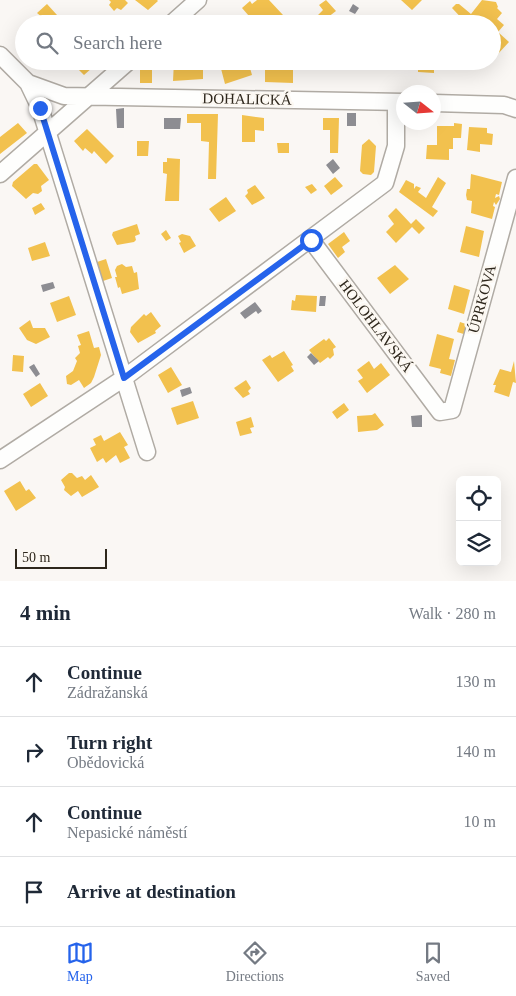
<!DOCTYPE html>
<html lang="en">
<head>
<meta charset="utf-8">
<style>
	body { margin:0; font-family:"Times New Roman",serif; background:#f6f6f7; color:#1f2937 }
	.controls { position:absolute; right:15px; bottom:15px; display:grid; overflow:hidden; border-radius:8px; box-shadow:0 5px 20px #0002 }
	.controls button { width:45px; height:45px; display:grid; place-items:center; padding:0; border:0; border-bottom:1px solid #e0e1e3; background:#fff; color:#1f2937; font:25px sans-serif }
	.compass { position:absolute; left:396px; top:85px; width:45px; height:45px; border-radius:50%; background:#fff; box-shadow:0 5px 20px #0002; rotate:107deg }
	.scale { position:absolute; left:15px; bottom:12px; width:92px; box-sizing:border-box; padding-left:5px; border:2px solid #2e271c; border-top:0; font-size:14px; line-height:18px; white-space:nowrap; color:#2e271c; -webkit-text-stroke:4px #fcf8f2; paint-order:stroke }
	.stop { position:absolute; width:15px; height:15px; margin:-11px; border:4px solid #2563eb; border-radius:50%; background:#fff }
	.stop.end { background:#2563eb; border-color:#fff; box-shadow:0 1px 5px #0008 }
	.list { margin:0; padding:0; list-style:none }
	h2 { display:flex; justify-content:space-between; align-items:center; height:65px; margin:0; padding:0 20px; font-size:21px }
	h2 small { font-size:16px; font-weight:400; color:#747a83 }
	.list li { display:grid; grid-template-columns:32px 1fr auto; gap:15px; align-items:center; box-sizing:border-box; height:70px; padding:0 20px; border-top:1px solid #e0e1e3 }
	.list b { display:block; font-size:19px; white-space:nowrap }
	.list p { margin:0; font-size:16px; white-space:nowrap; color:#747a83 }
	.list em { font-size:16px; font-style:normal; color:#747a83 }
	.icon { flex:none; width:28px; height:28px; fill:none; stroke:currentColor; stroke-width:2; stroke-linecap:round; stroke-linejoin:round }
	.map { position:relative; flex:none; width:516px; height:581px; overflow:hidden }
	.search { position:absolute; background:#fff; box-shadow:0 5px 20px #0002; left:15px; right:15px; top:15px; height:55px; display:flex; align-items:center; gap:12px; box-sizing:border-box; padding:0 18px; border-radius:28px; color:#747a83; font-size:19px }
	.sheet { height:345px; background:#fff }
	nav { display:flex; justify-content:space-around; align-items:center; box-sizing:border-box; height:70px; border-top:1px solid #e0e1e3; background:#fff; font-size:14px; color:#747a83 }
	nav a { display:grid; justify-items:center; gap:2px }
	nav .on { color:#2563eb }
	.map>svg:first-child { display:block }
</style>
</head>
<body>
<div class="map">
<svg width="516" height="581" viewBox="0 0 516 581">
	<rect width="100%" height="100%" fill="#faf7f4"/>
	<path fill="#f2c14e" d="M109,0H125L128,3L121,10L117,8L114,11L109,5L111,2Z
		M135,0H157L158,1L148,10Z
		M257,0H269L283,15L275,22L272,19L267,24H256L242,8L250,1L252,4Z
		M326,0L336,11L323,21L318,15L323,10L319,5Z
		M401,0H422L412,10Z
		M482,0L496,2L498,7L497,8L502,13L497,19L504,25L498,32L509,42L497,55L492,51V24H467L452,8L456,4H459L471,14Z
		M47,4L57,15L49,23L37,13Z
		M100,15L107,24H92L88,20L93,16L96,18Z
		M76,61H100L84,75L73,64Z
		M174,61L193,62V66L197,67V64H203V79L173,81Z
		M219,61H235L236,63L248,61L252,75L225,84Z
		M265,61H293V83L265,82Z
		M418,61H434V73L418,72Z
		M140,67H152V83H140Z
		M187,114H218L216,179H208L209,142L201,141V123H187Z
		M242,115L264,118V131L255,130V142H242Z
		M323,118H339L338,153H330V130H323Z
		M18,123L27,133L0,154V137Z
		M454,123L462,124L461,138H453V149H449V160L426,159L427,145H437V126H454Z
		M469,127L487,128V133L493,134L492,145L480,144V152L467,150Z
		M87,129L114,156L106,164L94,151L92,154L85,148L83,151L74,141Z
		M369,139L376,146L374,172L371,175L363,174L360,171L362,145Z
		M137,141H149L148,156H137Z
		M277,143H289V153H278Z
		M167,158L180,159L179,201H165L167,174L163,173V162H167Z
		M34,164H37L49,180L41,186L42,191L38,194L33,193L26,199L12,186L13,182Z
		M471,174L502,182L499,195L496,194L495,198L499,196L500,199L496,205L494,202L493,206L495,207L492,219L471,213L472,201L467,200L466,195L467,189H470Z
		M335,177L343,186L331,195L324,186Z
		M438,177L446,183L432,207L438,211L433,217L399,192L406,180L414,184V189L416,186L421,188L418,192L426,198Z
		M312,184L317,190L311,194L305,187Z
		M255,185L265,198L252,205L245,196L248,193L247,190Z
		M226,197L236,211L219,222L209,209Z
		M41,203L45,209L35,215L32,208Z
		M396,208L411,224L416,219L425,228L419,234L412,227L396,243L386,232L394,224L388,216Z
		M137,224L140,234L135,236L136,240L134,242L117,245L112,235L113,232Z
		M466,226L484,231L479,257L460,252Z
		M166,230L171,238L166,241L161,234Z
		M344,232L350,241L342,247L345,252L338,258L328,244Z
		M182,234L190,236L196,246L184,253L179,243L181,242L178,236Z
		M45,242L50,256L32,261L28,248Z
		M106,259L112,278L103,281L97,262Z
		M122,264L126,267L132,266L134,273L137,272L139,289L122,294L120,287L118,288L115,277H117L115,270L117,266Z
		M395,265L409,279L390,294L377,278Z
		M454,285L470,290L464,314L448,309Z
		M296,295L317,296L316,312L291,310L292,300L295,301Z
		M69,296L76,315L57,322L50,303Z
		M151,312L161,326L155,331L156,333L138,343L130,332L131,327L144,314L146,316Z
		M30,320L33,328H45L50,337L36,344L27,340L19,328Z
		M460,322L469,325L467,335L457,332Z
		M89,331L94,348L99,347L101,355L94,377L91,383L84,388L79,380L71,385L67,384L66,376L73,371L77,361L75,358L80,353L78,346L81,345L77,335Z
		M437,334L454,339L449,359L455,360L451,376L440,373L441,369L429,366Z
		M329,338L336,347L333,349L334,355L330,359L328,357L320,363L309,350L324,339L326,341Z
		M284,351L293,365L291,366L294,371L278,382L262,360L270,355L272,358Z
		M13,355L24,356L23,372L12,371Z
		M369,361L374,369L381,363L390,375L367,393L358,381L363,378L357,370Z
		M514,361L516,383L513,382L509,397L494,392L496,385H493L500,369L511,372Z
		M171,367L182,385L168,393L158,375Z
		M246,380L251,388L248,391L250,394L243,398L234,388Z
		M40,383L48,396L31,407L23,394Z
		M193,401L199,418L177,425L171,408Z
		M344,403L349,410L337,419L332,412Z
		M375,413L384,425L377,430L358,432L357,416L372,415Z
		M251,417L254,427L250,428L252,433L240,436L236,422Z
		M120,432L128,445L124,447L130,458L120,463L116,455L106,463L103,458L97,462L90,448L96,445L93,439L101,435L104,441Z
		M69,473H72L77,478L82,476L85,480L91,475L99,487L82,497L78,491L71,496L64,490L65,487L61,480Z
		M20,481L26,491L29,489L36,498L16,511L4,491Z"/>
	<path fill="#8d8d92" d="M353,4L359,8L355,14L349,11Z
		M124,108V128H117L116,109Z
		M347,113H356V126H347Z
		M164,118H181L180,129H164Z
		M333,159L340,168L333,174L326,165Z
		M53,282L55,288L43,292L41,285Z
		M320,296H326L325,306H319Z
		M255,302L262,311L258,314L256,311L245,319L240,313Z
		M311,353L319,361L314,365L307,357Z
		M34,364L40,374L36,377L29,367Z
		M190,387L192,393L182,397L180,390Z
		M422,415V427H412L411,416Z"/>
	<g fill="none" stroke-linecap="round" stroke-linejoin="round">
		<g stroke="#b0aba4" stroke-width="19">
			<path id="minor" d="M171,24L198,0
				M0,55L28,83L40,108L147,452
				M28,83L64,96L404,102
				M434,103L504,105L516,109
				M0,174L129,61
				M311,240L440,412L452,410L516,178
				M0,460L124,378L385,183L396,146V102"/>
		</g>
		<use href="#minor" stroke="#fefefd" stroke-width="16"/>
	</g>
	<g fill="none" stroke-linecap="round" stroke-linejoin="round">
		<path stroke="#2563eb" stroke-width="6" d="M40,108L124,378L311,240"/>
	</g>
	<g text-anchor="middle" stroke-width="5" stroke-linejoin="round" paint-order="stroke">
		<g font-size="15" fill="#2e271c" stroke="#fcf8f2">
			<text transform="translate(247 99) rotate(1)" y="5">DOHALICKÁ</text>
			<text transform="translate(482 299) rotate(-75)" y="5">ÚPRKOVA</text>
			<text transform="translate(376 326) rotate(53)" y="5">HOLOHLAVSKÁ</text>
		</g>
	</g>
</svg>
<div class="controls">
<button><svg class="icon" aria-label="locate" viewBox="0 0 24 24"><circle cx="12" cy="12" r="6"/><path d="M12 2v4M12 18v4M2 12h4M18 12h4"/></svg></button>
<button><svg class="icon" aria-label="layers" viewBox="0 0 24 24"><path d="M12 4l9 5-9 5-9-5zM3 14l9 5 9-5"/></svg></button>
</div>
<svg class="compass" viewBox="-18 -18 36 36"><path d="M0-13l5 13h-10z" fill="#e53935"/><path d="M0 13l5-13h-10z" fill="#747a83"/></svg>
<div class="scale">50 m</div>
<div class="stop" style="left:311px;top:240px"></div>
<div class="stop end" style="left:40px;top:108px"></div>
<div class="search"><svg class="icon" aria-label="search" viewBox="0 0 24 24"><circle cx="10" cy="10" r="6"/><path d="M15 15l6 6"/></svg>Search here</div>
</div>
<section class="sheet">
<h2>4 min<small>Walk · 280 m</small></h2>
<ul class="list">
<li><svg class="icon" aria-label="ahead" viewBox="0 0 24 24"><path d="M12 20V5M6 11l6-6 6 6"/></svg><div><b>Continue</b><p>Zádražanská</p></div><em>130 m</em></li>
<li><svg class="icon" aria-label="right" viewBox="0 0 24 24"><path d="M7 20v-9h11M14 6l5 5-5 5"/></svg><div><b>Turn right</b><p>Obědovická</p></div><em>140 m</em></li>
<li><svg class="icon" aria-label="ahead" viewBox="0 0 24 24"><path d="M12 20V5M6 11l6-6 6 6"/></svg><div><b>Continue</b><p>Nepasické náměstí</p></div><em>10 m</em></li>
<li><svg class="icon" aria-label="arrive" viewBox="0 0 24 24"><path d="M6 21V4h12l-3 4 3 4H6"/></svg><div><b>Arrive at destination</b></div></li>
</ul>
</section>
<nav>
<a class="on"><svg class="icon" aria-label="map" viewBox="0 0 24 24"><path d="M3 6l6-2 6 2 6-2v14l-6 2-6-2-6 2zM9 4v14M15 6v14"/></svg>Map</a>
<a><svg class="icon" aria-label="directions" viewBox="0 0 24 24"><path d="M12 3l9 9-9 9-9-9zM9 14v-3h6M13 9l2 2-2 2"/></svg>Directions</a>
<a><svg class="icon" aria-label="saved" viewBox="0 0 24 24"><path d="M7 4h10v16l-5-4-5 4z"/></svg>Saved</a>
</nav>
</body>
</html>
